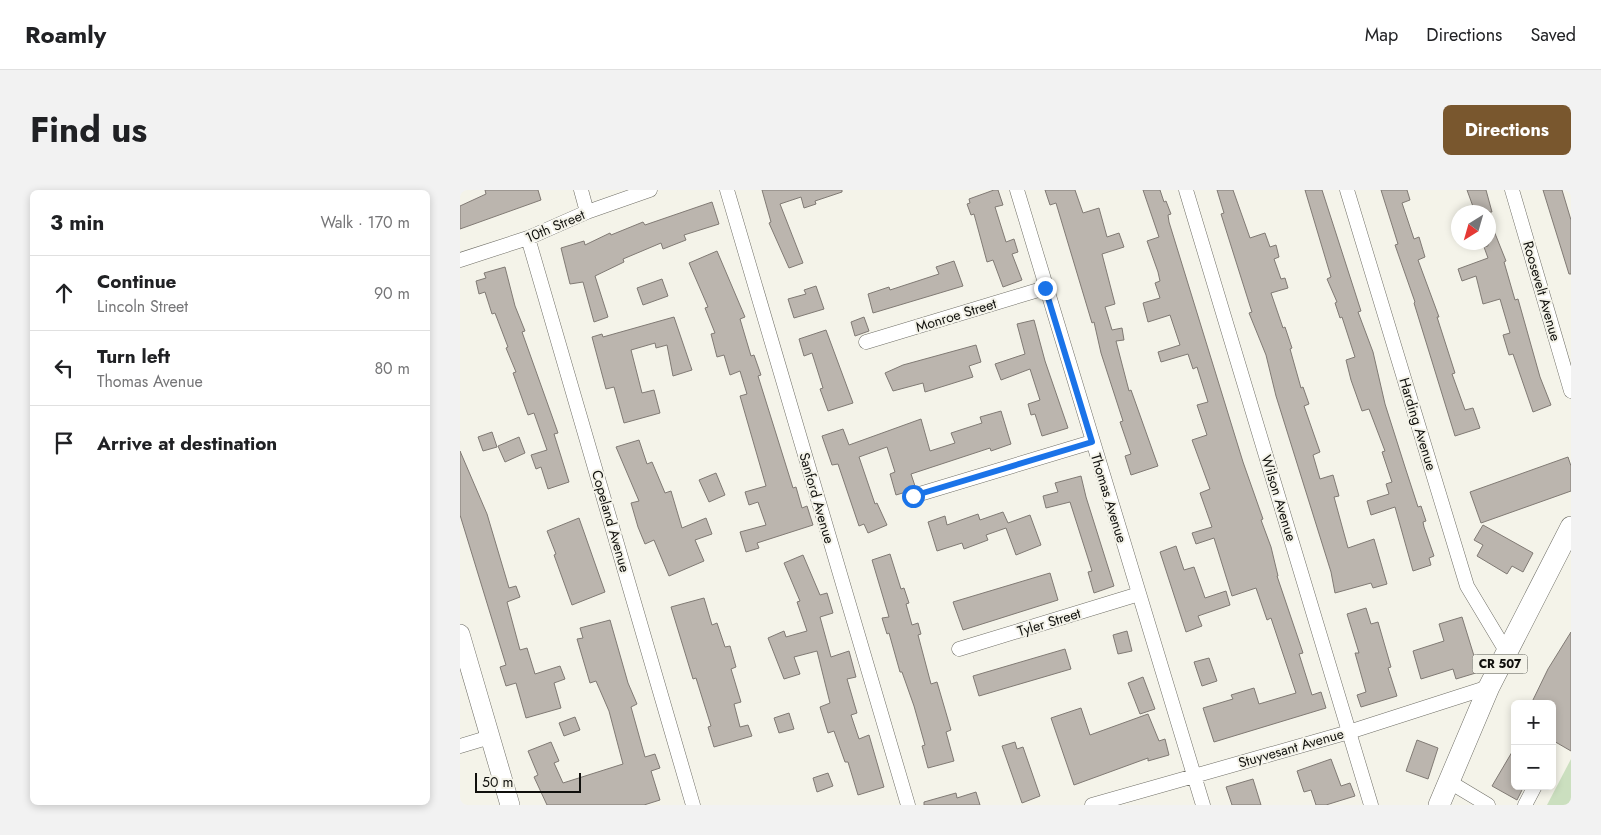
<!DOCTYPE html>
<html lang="en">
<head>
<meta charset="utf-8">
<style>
	body { margin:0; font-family:Jost,sans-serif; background:#f2f2f2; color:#202124 }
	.controls { position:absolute; right:15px; bottom:15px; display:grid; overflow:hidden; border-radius:8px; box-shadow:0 2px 8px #0003 }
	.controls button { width:45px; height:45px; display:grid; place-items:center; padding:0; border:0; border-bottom:1px solid #e0e0e0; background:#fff; color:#202124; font:25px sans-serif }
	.compass { position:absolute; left:991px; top:15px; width:45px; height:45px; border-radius:50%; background:#fff; box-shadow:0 2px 8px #0003; rotate:217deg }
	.scale { position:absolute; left:15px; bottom:12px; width:106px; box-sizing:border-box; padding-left:5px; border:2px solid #10100d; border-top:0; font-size:14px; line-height:18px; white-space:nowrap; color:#10100d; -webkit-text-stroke:4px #f4f3e9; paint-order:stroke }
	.stop { position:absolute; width:15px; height:15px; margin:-11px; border:4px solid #1a73e8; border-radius:50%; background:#fff }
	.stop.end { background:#1a73e8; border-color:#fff; box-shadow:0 1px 5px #0008 }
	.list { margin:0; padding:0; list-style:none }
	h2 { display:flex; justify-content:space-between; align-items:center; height:65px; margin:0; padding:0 20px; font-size:21px }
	h2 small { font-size:16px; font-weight:400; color:#757577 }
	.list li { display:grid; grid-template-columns:32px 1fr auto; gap:15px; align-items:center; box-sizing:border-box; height:75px; padding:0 20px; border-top:1px solid #e0e0e0 }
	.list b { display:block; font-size:19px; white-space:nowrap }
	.list p { margin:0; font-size:16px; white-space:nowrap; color:#757577 }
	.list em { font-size:16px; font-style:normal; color:#757577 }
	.icon { flex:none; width:28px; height:28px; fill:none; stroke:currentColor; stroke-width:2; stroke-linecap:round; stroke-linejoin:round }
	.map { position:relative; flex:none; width:1111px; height:615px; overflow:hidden; border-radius:8px }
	header { display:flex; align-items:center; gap:30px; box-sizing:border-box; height:70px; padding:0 25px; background:#fff; border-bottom:1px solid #e0e0e0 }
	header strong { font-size:24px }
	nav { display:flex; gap:28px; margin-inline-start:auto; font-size:18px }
	.intro { display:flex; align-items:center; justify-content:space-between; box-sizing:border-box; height:120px; padding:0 30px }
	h1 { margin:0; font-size:35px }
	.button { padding:12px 22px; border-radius:8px; background:#79572e; color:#fff; font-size:18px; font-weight:700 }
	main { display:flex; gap:30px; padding:0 30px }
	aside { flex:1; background:#fff; border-radius:8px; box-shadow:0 2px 8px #0003 }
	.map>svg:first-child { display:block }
</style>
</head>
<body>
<header>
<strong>Roamly</strong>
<nav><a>Map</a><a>Directions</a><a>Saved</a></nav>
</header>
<div class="intro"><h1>Find us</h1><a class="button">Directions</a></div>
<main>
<aside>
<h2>3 min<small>Walk · 170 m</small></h2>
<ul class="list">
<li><svg class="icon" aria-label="ahead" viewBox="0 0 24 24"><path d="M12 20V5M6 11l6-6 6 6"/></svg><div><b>Continue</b><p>Lincoln Street</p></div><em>90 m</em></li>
<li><svg class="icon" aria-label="left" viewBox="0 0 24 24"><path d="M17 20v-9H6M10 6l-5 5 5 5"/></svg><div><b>Turn left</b><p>Thomas Avenue</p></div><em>80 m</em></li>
<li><svg class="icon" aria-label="arrive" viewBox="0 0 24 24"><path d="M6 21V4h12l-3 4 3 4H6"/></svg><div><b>Arrive at destination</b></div></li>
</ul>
</aside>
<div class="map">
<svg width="1111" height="615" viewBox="0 0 1111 615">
	<rect width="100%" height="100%" fill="#f4f3e9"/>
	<path fill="#cbdfbf" d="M1111,569V615H1087Z"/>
	<path fill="#bbb5ae" stroke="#807a74" d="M25,0H78L81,10L0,39V16L26,4Z
		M302,0H382V2L355,11L356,14L344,18L341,7L320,14L343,73L329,78L309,33L311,32Z
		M534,0H538L543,15L535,17L546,52L554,49L558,62L552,64L562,90L543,97L533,70L527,72L514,24L511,25L507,14L510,13L509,9Z
		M585,0H615L623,23L639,18L647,47L659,43L664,57L642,64L655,114L645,117L652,140L662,138L664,150L656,151L669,201L671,200L698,276L671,285L665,266L671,264L660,232L663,231L641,163L634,132L632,133L596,13L590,15Z
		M683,0H700L704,12L706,11L711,24L708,25L709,32L783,272L803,329L801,330L811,357L818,386H817L843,463L839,464L852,505L861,502L866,518L754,552L743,518L773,509L771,505L794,498L799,514L836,503L811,428L807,430L796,398L772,406L754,348L736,354L732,343L752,337L740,303L750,299L732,250L747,245L737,215L748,212L737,177L733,179L728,164L701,172L698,162L720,155L710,125L688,132L683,113L700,108L695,93L700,91L698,82L687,51L699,47Z
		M757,0H773L790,48L805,43L810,57L816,55L819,67L814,69L821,89L825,88L828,98L811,103L823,138L825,137L832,158L830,159L841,198L843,197L849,214L844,216L860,262L853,265L860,289L873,285L879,306L874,307L888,358L914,349L927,394L913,398L911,393L875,403L871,382L816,206L806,165L789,123L792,122L790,116L761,24L764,23Z
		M845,0H862L901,121L898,122L913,162L925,214L945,277L958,317L961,316L966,331L963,332L964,337L974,366L969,368L971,375L953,381L935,317L911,325L907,311L929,304L926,294L932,292L922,262L925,261L909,219L902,221L891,190L886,170L895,167L882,127L880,128L875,113L877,112L867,89L871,87Z
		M921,0H947L950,10L942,13L954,49L959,47L965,67L958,70L979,127H977L995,183L992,184L1005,220L1013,218L1020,238L995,246L954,113L955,112L935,55L938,54Z
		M1007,0H1026L1032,22H1015Z
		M1083,0H1102L1111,30V84H1109Z
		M252,12L259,34L224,45L226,50L203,59L201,53L163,69L164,72L135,86L148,127L134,132L123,92L110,94L101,58L124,51L125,55L150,43L151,45L183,32L185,35Z
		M1028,26L1046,71L1044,72L1055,110L1058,109L1080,187L1091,215L1073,222L1053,164L1049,165L1043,145L1050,143L1040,109L1023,114L1016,86L1002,91L998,79L1028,68L1024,57L1028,56Z
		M257,61L285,127L280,129L291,166L294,165L301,185L298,186L333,298L336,297L342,318L347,316L353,335L297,353L299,358L286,362L280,342L306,335L298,312L289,315L285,302L306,296L280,206L287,204L280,181L270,185L264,165L257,167L251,144L255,143L245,118L248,117L229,73Z
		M494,71L503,96L413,123L408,104L429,97L430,100L479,84L476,77Z
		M45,77L55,116L65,141L62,142L98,243L94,244L109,292L88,299L81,277L76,279L71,265L87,260L74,223L68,225L53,183L56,182L46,158L48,157L35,123L32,124L25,102L19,104L16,91L26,88L24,83Z
		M202,89L208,106L183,115L177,98Z
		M356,96L364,119L334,128L328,109L346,104L344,100Z
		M214,127L232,180L213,186L207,155L196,158L195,153L171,160L182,203L194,200L200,223L164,233L154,197L146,199L132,147L142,144L143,147Z
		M404,127L409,141L395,146L391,132Z
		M574,130L585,171L608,238L582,246L575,224L571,225L568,214L580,210L570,179L541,190L535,174L565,164L557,134Z
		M366,140L393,213L368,221L360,199L363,198L352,163L344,166L339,149Z
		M516,155L521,172L509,176L513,187L465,202L463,193L433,201L425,183L443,175Z
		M541,221L551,254L531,261L530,258L451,284L455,296L446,302L436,305L430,284L435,282L427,257L399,267L415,314L417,313L427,335L408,343L404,334L399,336L378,274L372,275L362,246L383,239L389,255L461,229L470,261L495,253L491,243L522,233L520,227Z
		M32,242L37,257L23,261L18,247Z
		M59,247L65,263L45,272L38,256Z
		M179,250L187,274L192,272L205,303L211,301L222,338L246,328L252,344L235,350L244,371L209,386L194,350L185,354L178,337L171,313L179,311L156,257Z
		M0,261L27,324L49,398L56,396L60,407L47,412L60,460L67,458L75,484L100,476L105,489L94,493L101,518L66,528L56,493L46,496L40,477L46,475L0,325Z
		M1108,267L1111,276V301L1021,333L1010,302Z
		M256,283L265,305L249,312L239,290Z
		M621,286L626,307L654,396L634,403L628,382L632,381L610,312L586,318L583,306L598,302L595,293Z
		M543,322L548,333L570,325L581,355L556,365L546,338L526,345L528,350L504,359L502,353L477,361L468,332L485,326L487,335L518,324L520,330Z
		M119,328L145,402L112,415L94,365L96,364L87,341Z
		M1023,335L1073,363L1063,382L1052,376L1047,384L1017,366L1023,355L1014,350Z
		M716,356L724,380L734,377L745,408L766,401L770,415L738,426L742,436L726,442L700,362Z
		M430,364L441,399L444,398L449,413L446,414L452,435L458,433L461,444L458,445L471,494L477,492L491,540L486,542L494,571L468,578L462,556L465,555L454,516L442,482H440L429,443L427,444L422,428L429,427L412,370Z
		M343,365L360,405L367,403L373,423L360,427L371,467L389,461L396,487L387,489L397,523L391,525L399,549L409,545L424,597L398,605L388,572H385L374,541L368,543L360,517L370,513L357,461L334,467L340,484L324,489L308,448L324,441L326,447L347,441L337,412L340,411L324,373Z
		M590,383L598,410L503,440L493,412Z
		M244,408L252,435L257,433L265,457L270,456L276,477L271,479L281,512L274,514L280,537L288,535L292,546L254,557L248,537L251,536L236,488L233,489L211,417Z
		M906,418L911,434L918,432L931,477L928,478L937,506L901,517L897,505L906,502L895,463H899L887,424Z
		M1002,427L1019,482L996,489L993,479L961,489L953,461L984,451L979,434Z
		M150,430L168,493L177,514L171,517L185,567L195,564L200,578L191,581L200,610L184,615H87L74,587L78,585L68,561L91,552L99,571L94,573L103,593L163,574L149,521L136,491L130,493L117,449L123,448L120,438Z
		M667,441L672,461L658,464L653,445Z
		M1111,442V561L1092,550V514H1071L1088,479Z
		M605,459L611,479L519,506L513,486Z
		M749,468L757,491L742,496L734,472Z
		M683,487L695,519L680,524L668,493Z
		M621,518L630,545L688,524L699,551L705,549L709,565L688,571V568L614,595L591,528Z
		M329,523L334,539L319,543L314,528Z
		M115,527L120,540L104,546L99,533Z
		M957,550L978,558L968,589L946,581Z
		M555,552L557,559L563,557L580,606L562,613L542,556Z
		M1055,557V596H1064L1057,610L1032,596Z
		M871,569L881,596L890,593L895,606L866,615H856L851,600L844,602L837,581Z
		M368,583L373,596L357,602L353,588Z
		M793,589L801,615H772L766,597Z
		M516,602L520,615H464V612L496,603L497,608Z"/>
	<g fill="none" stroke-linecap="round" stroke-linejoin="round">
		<g stroke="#6f6e66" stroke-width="15">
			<path id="minor" d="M121,0L127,22
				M267,0L448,615
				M557,0L743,615
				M726,0L911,615
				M887,0L1007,396L1046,461
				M1052,0L1111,201
				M68,48L233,615
				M0,70L68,48L127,22L190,0
				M406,152L585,98
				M453,306L632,252
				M499,459L679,404
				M0,556L30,547
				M988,591L1028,615
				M632,615L889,542L1029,497
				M1065,615L1075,596"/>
		</g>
		<g stroke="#6f6e66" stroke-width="20">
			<path id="secondary" d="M0,444L50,615"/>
		</g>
		<g stroke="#6f6e66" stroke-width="22">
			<path id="primary" d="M979,615L1029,497L1111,337"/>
		</g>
		<use href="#minor" stroke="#fff" stroke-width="14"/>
		<use href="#secondary" stroke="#fff" stroke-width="19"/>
		<use href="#primary" stroke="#fff" stroke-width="21"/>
	</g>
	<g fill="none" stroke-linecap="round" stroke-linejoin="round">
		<path stroke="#1a73e8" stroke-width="6" d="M453,306L632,252L585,98"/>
	</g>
	<g text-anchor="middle" stroke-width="4" stroke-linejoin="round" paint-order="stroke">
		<rect fill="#f4f3e9" stroke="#54544f" stroke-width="1" x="1012.5" y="464.5" width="55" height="19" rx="4"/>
		<g font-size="12" font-weight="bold" fill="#10100d">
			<text x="1040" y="478">CR 507</text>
		</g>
		<g font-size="14" fill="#10100d" stroke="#f4f3e9">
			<text transform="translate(95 36) rotate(-23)" y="5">10th Street</text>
			<text transform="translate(1082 101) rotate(74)" y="5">Roosevelt Avenue</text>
			<text transform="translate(496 125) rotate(-17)" y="5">Monroe Street</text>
			<text transform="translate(958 234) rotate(73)" y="5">Harding Avenue</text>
			<text transform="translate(357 308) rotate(74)" y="5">Sanford Avenue</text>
			<text transform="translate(649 308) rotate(73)" y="5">Thomas Avenue</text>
			<text transform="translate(819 308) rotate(73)" y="5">Wilson Avenue</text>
			<text transform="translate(151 331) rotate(74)" y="5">Copeland Avenue</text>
			<text transform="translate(589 432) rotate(-17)" y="5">Tyler Street</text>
			<text transform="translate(831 558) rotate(-16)" y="5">Stuyvesant Avenue</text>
		</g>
	</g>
</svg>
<div class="controls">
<button>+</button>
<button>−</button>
</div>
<svg class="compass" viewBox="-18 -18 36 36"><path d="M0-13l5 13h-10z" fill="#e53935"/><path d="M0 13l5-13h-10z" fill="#757577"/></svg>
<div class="scale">50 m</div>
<div class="stop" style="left:453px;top:306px"></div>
<div class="stop end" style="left:585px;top:98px"></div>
</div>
</main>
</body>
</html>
